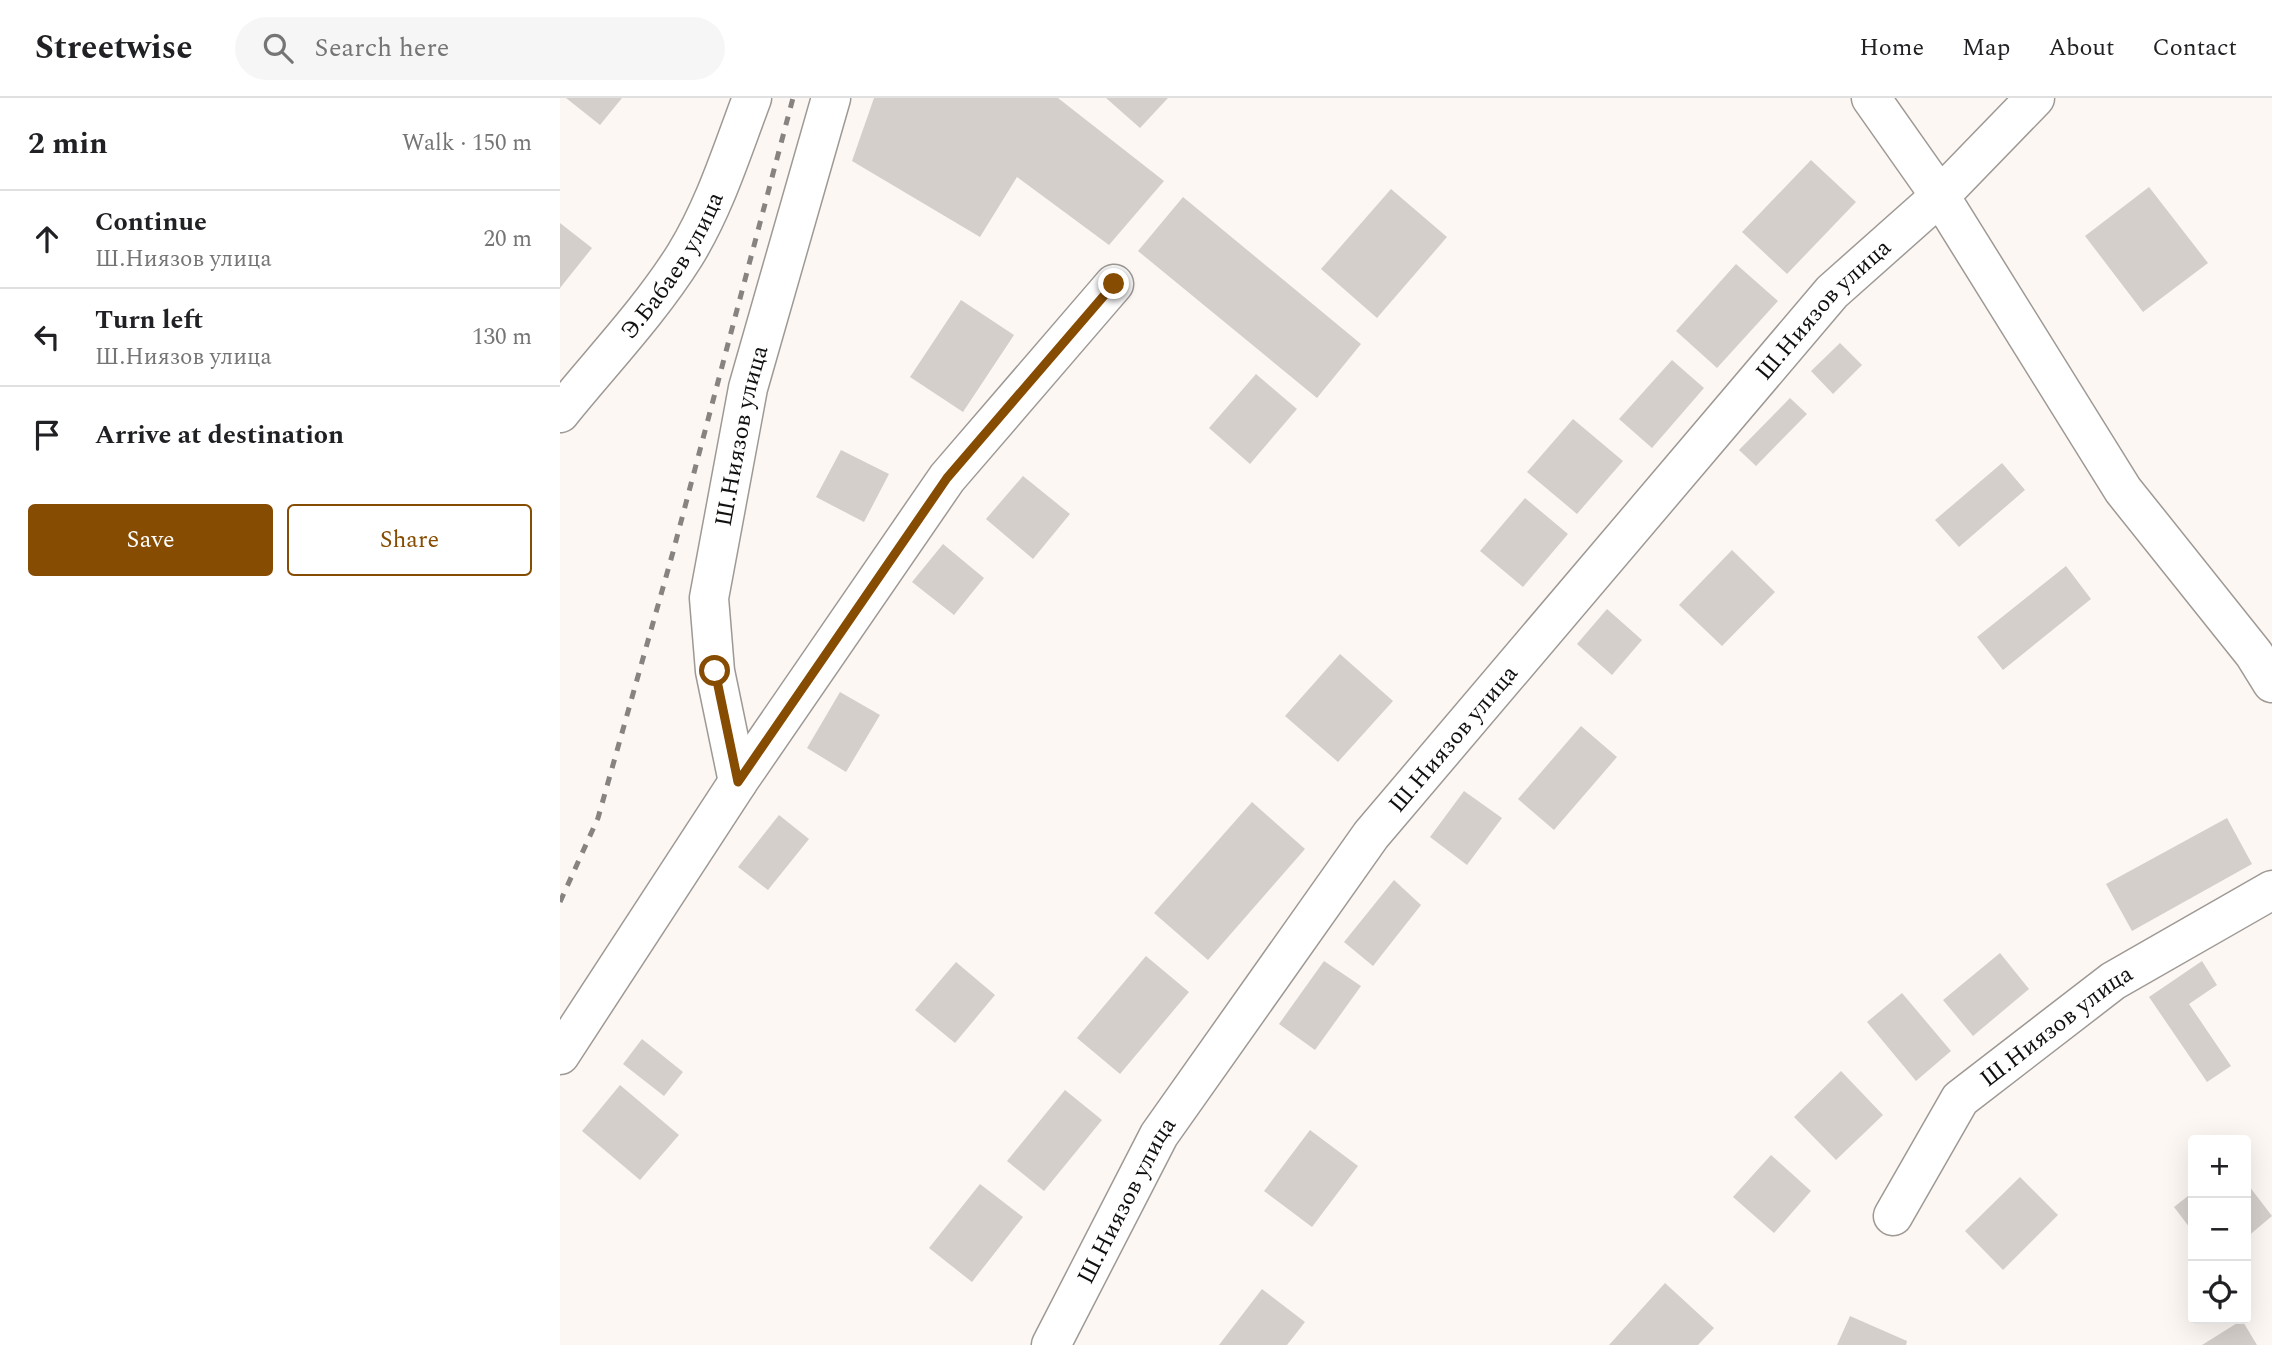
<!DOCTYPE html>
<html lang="en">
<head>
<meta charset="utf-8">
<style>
	body { margin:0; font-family:Spectral,serif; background:#f6f6f6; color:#202124 }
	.controls { position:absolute; right:21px; bottom:21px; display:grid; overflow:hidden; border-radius:7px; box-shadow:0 7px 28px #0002 }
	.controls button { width:63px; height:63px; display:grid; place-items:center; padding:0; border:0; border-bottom:2px solid #e0e0e0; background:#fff; color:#202124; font:35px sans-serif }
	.stop { position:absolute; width:21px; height:21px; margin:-16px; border:5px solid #864c01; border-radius:50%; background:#fff }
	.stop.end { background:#864c01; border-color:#fff; box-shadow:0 2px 7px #0008 }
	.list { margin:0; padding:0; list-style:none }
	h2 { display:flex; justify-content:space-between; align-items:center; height:91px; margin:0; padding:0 28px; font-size:30px }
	h2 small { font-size:23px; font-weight:400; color:#757577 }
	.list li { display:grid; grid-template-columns:46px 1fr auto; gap:21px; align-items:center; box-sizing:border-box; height:98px; padding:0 28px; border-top:2px solid #e0e0e0 }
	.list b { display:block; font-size:26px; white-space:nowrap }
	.list p { margin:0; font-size:23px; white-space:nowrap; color:#757577 }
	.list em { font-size:23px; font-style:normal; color:#757577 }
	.actions { display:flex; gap:14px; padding:21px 28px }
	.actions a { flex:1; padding:16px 0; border:2px solid #864c01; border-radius:7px; text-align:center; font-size:24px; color:#864c01 }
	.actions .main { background:#864c01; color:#fff }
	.icon { flex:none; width:38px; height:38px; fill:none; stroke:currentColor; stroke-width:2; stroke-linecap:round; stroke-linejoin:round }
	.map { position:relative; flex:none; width:1712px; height:1247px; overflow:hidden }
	header { display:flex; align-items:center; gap:42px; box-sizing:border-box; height:98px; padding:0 35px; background:#fff; border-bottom:2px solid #e0e0e0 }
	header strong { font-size:33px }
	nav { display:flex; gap:38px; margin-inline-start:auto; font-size:24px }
	.search { width:490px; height:63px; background:#f6f6f6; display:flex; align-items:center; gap:18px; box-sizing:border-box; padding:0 24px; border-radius:38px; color:#757577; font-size:26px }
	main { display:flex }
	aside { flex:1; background:#fff }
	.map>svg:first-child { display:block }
</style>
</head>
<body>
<header>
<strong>Streetwise</strong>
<div class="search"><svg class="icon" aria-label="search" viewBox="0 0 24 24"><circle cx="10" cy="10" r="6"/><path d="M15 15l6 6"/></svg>Search here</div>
<nav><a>Home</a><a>Map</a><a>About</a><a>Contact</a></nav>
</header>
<main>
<aside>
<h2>2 min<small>Walk · 150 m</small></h2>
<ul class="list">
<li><svg class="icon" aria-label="ahead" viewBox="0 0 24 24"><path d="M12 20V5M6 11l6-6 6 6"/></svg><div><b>Continue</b><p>Ш.Ниязов улица</p></div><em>20 m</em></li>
<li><svg class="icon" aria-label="left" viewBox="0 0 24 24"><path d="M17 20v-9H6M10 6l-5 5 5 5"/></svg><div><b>Turn left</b><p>Ш.Ниязов улица</p></div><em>130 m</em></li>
<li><svg class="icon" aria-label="arrive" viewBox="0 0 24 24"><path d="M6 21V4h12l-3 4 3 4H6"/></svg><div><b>Arrive at destination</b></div></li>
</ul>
<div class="actions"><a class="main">Save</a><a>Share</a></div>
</aside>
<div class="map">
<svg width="1712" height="1247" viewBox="0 0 1712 1247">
	<rect width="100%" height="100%" fill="#fdf7f3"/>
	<path fill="#d4cfca" d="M6,0H62L40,27Z
		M314,0H498L604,83L549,147L457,79L420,139L292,63Z
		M546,0H608L580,30Z
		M1251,62L1296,104L1227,176L1182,134Z
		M1589,89L1648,165L1583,214L1525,138Z
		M831,91L887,139L817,220L761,171Z
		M623,99L801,246L757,300L578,153Z
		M0,125L32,150L0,190Z
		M1176,166L1218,203L1157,270L1116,233Z
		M401,202L454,237L403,314L350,279Z
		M1280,245L1302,267L1273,296L1251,273Z
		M1112,262L1144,290L1092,350L1059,321Z
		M696,276L737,311L690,366L649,330Z
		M1230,300L1247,316L1196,368L1179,352Z
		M1013,321L1063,363L1017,416L967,374Z
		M281,352L329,376L304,424L256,399Z
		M1442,365L1465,392L1399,449L1375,422Z
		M463,378L510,416L473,461L426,421Z
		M965,400L1008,436L963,489L920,453Z
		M383,446L424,480L394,517L352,484Z
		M1172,452L1215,494L1162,548L1119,507Z
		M1506,468L1531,501L1443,572L1417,539Z
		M1047,511L1082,542L1052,577L1017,546Z
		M780,556L833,603L778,664L725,618Z
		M280,594L320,617L286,674L247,650Z
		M1021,628L1057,659L994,732L958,701Z
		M904,693L942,720L907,767L870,739Z
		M692,704L745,751L648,862L594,815Z
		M219,717L249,741L208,792L178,769Z
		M1667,720L1692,766L1572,833L1546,786Z
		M834,782L861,807L813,868L784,844Z
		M1440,855L1469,891L1413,938L1383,902Z
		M586,858L629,894L560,976L517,940Z
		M764,863L801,888L755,952L719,926Z
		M1642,863L1657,887L1629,906L1671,968L1647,984L1589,899Z
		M396,864L435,897L395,945L355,912Z
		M1342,895L1391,953L1356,983L1307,924Z
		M82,941L123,974L104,998L63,966Z
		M1281,973L1323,1017L1276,1062L1234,1019Z
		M60,987L119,1037L80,1082L22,1033Z
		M505,992L542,1022L484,1093L447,1063Z
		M750,1032L798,1068L752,1129L704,1093Z
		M1211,1057L1251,1093L1214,1135L1173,1099Z
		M1460,1079L1498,1117L1443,1172L1405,1133Z
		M1686,1084L1712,1118L1686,1140Z
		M420,1086L463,1119L412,1184L369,1150Z
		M1633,1094V1134L1614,1109Z
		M1105,1185L1154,1230L1138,1247H1049Z
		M702,1191L745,1224L727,1247H659Z
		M1290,1218L1347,1243L1346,1247H1277Z
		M1682,1222L1697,1247H1642Z"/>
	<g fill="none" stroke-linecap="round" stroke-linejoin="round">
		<g stroke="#9e9995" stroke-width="41">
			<g id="minor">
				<path d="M1311,0L1380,98L1475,0"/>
				<path id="s1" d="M0,315C42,263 90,213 125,157C155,108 172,53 192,0"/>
				<path id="s2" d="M178,684L155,573L149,500L188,290L271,0"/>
				<path d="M0,957L178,684L387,380L554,186"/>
				<path id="s3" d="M1333,1118L1400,1001L1553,883L1712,792"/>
				<path id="s4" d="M491,1247L599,1037L811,737L1272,194L1380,98L1563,392L1694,556L1712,585"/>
			</g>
		</g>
		<use href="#minor" stroke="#fff" stroke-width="38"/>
		<path stroke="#878381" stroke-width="5" stroke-dasharray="9 9" stroke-linecap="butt" d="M0,804L38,720L113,454L233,0"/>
	</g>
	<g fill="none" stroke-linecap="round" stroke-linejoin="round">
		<path stroke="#864c01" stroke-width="9" d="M155,573L178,684L387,380L554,186"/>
	</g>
	<g text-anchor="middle" stroke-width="5" stroke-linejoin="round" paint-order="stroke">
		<g font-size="24" fill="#12100f" stroke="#fff">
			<text dy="8" stroke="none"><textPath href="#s1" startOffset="186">Э.Бабаев улица</textPath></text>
			<text dy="8" stroke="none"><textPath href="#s4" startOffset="1297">Ш.Ниязов улица</textPath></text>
			<text dy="8" stroke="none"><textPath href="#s2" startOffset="352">Ш.Ниязов улица</textPath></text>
			<text dy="8" stroke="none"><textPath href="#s4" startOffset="730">Ш.Ниязов улица</textPath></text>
			<text dy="8" stroke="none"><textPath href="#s3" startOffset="256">Ш.Ниязов улица</textPath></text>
			<text dy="8" stroke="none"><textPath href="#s4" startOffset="163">Ш.Ниязов улица</textPath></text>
		</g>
	</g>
</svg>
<div class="controls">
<button>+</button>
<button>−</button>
<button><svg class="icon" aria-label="locate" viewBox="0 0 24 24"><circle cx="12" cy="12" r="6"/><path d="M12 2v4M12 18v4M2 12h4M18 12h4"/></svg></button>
</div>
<div class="stop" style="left:155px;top:573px"></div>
<div class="stop end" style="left:554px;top:186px"></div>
</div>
</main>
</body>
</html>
